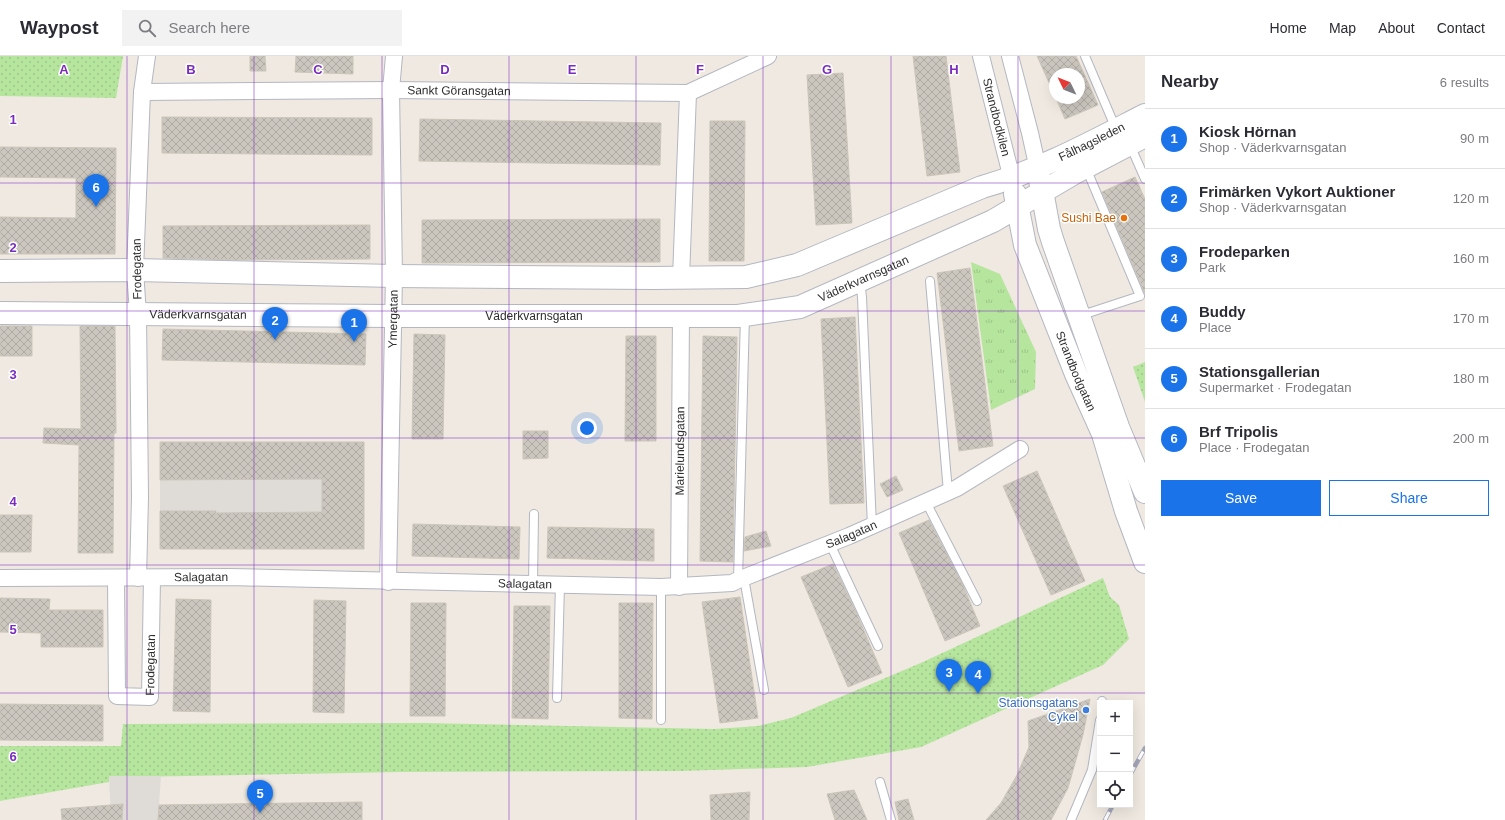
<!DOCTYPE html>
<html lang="en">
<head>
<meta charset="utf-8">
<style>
	body { margin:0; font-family:Helvetica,sans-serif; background:#f2f2f3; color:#2b2b33 }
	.controls { position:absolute; right:12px; bottom:12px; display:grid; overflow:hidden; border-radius:0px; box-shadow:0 4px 16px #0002 }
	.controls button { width:36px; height:36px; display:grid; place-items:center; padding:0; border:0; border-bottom:1px solid #e1e1e2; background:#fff; color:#2b2b33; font:20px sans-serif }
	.compass { position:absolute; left:1049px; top:12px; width:36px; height:36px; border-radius:50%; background:#fff; box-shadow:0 4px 16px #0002; rotate:313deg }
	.you { position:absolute; left:587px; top:372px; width:14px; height:14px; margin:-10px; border:3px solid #fff; border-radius:50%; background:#1a73e8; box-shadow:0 0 0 6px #1a73e833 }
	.badge { display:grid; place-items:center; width:26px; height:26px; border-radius:50%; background:#1a73e8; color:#fff; font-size:13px; font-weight:700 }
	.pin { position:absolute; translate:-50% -33px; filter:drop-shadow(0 1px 2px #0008) }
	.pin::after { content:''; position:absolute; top:21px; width:14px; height:12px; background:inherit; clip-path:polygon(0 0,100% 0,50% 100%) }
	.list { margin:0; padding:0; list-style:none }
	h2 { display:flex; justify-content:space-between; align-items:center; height:52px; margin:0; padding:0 16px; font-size:17px }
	h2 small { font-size:13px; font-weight:400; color:#7c7c81 }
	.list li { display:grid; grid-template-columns:26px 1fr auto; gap:12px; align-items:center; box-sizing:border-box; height:60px; padding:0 16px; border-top:1px solid #e1e1e2 }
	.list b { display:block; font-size:15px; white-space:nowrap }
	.list p { margin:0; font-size:13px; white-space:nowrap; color:#7c7c81 }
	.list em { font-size:13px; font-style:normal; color:#7c7c81 }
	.actions { display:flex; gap:8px; padding:12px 16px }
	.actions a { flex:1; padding:9px 0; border:1px solid #1a73e8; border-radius:0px; text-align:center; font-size:14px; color:#1a73e8 }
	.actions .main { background:#1a73e8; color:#fff }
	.icon { flex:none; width:22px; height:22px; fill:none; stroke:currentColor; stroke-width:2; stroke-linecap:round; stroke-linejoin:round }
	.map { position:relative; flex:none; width:1145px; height:764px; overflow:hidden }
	header { display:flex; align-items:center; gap:24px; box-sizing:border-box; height:56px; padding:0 20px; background:#fff; border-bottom:1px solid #e1e1e2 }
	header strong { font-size:19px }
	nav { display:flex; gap:22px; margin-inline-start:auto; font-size:14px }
	.search { width:280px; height:36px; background:#f2f2f3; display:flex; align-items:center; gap:10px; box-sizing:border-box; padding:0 14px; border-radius:0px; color:#7c7c81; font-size:15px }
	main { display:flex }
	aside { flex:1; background:#fff }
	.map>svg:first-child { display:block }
</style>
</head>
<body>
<header>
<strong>Waypost</strong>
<div class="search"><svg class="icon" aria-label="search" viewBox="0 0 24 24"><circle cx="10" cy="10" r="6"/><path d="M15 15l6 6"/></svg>Search here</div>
<nav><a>Home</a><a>Map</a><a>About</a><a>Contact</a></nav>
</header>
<main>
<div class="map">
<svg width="1145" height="764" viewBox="0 0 1145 764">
	<defs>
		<pattern id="grass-tufts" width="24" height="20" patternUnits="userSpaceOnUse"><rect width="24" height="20" fill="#b6e59e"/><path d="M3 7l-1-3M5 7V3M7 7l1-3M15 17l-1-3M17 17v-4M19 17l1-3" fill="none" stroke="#9dc588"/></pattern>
		<pattern id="park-dots" width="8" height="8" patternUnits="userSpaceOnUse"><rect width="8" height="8" fill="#b6e59e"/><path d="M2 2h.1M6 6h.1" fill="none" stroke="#9dc588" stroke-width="1.8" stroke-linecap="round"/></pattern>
		<pattern id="building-cross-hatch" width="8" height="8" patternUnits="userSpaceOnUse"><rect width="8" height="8" fill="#cbc7bf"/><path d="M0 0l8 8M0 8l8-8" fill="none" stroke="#afaba4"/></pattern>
	</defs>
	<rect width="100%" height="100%" fill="#efe9e1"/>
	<path fill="url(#grass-tufts)" d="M971,206L1000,218L1036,296L1035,333L991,354Z"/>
	<path fill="url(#park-dots)" d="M0,0H123L116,42L0,40Z
		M1145,306V346L1133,311Z
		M1103,522L1110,541L1119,549L1129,583L1103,609L921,691L807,711L681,715L400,716L132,721L109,720V726L0,745V690H121L123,668L424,667L715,673L758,670L791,662L923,606Z"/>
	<path fill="#dfdcd8" d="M322,423V456L239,457L216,470V455H160V424Z
		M109,720H161L158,764H111Z"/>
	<path fill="url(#building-cross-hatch)" stroke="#cbc5ba" d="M250,0H265L266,15H250Z
		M296,0H353V18L295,16Z
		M913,0H946L960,116L927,120Z
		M1037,0H1076L1098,49L1065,63L1056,42H1079V18H1055V40Z
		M843,17L852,167L816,169L807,19Z
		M162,61L372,62V99L162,97Z
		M420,63L661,67L660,109L419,105Z
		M710,65H745L744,205H709Z
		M0,91L116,92L115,198H0V161L76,162V122L0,121Z
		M1135,121L1145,143V238L1102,136Z
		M660,163V206L422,207V164Z
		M370,169V203L234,204L163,202V170Z
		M970,212L993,390L959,395L937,217Z
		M855,261L864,447L830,448L821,263Z
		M0,270H32V300H0Z
		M80,270H115L116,377H114L113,497H78L79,389L43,387L44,372L81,373Z
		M163,273L366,278L365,309L162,304Z
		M414,278L445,279L443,383H412Z
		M626,280H656V385H625Z
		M703,280L737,281L733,506L700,505Z
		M523,375H548V402L523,403Z
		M160,386H364V493H160V455H216V457L322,456V423L160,424Z
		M1037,415L1085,525L1051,539L1003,430Z
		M896,420L903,434L887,441L880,428Z
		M0,459H32L31,496H0Z
		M929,464L962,527L980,570L945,585L899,477Z
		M413,468L520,471L519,503L412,500Z
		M548,471L654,473V505L547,502Z
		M766,475L771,490L744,495L745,481Z
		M833,508L856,556L882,617L848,631L801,521Z
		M740,541L758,662L720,667L702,546Z
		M0,542L50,543L49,554H103V591H41V577L0,576Z
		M176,543L211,544L210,656L173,655Z
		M314,544L346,545L344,657L313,656Z
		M411,547H446L445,660H410Z
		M619,547H653L652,663L619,662Z
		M514,550H550L548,663L512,662Z
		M1090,643L1083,679L1068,732L1051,764H986L1001,747L1017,719L1029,691L1028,665Z
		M0,648L103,649V685L0,684Z
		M854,734L867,764H835L827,738Z
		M750,736L749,764H711L710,739Z
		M908,743L914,764H899L895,746Z
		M362,746V764H158L159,749Z
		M123,748L122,764H62L61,753Z"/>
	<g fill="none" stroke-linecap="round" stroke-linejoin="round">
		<g stroke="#b4b7c1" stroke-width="10">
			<path id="lane" d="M1085,0L1116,73
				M1130,89L1145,123
				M860,225L862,241L872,470
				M930,225L948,436
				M1079,260L1140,240L1086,112
				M926,446L977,545
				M830,488L878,590
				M744,522L764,634
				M738,524L745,259
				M533,528L534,458
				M557,642L560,528
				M1102,647V645
				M661,664V531
				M880,726L891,764
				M1071,764L1092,714L1100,664"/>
		</g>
		<g stroke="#b4b7c1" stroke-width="18">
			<g id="street">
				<path id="s1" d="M981,0L1012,123"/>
				<path d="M1010,0L1030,77L1038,113"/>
				<path id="s2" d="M142,36L391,34L688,37L768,0"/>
				<path d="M681,222L688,37"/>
				<path id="s3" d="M0,522L229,521L661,531L732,527L738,524L849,480L957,432L1020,393"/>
				<path id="s4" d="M116,522L117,640L150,641L152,522"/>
				<path d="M138,522L140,441L138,258L135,214L142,36L147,0"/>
				<path id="s5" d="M388,526L394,220L391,34L394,0"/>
				<path id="s6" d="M679,531L681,259"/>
			</g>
		</g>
		<g stroke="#b4b7c1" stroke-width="24">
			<g id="secondary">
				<path d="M1040,124L1049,173L1053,186L1118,371L1145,436"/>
				<path id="s7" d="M1015,138L1025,189L1076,318L1103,378L1126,455L1145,506"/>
				<path id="s8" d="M0,215L135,214L394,220L653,222L746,221L797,209L982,131C1039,115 1092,86 1145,59"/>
				<path id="s9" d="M0,257L393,260H738L800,251L993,165L1076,116L1145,80"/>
			</g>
		</g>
		<use href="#lane" stroke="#fff" stroke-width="8"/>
		<use href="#street" stroke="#fff" stroke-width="16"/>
		<use href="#secondary" stroke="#fff" stroke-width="22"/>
		<g stroke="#a3a6b8" stroke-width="4.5">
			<path id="rail" d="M1130,719L1145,692
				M1105,764L1113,749"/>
		</g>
		<use href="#rail" stroke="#fff" stroke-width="3" stroke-dasharray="9" stroke-linecap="butt"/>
	</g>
	<path fill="none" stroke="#7b2cbf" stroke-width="1" stroke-opacity="0.55" d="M127,0V764M254,0V764M382,0V764M509,0V764M636,0V764M763,0V764M891,0V764M1018,0V764M0,127H1145M0,255H1145M0,382H1145M0,509H1145M0,637H1145"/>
	<circle fill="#e8710a" stroke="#fff" stroke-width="1.5" cx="1124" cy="162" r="4"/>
	<circle fill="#3f7fe0" stroke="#fff" stroke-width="1.5" cx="1086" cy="654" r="4"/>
	<g text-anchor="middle" stroke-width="3" stroke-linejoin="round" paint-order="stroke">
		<g font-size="12" fill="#2e2e2e" stroke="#fff">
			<text dy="4" stroke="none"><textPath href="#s2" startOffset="317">Sankt Göransgatan</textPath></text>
			<text dy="4" stroke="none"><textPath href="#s1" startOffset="63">Strandbodkilen</textPath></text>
			<text dy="4" stroke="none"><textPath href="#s8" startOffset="1118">Fålhagsleden</textPath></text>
			<text transform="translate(137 213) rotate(-91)" y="4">Frodegatan</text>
			<text dy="4" stroke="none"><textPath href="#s9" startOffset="870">Väderkvarnsgatan</textPath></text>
			<text dy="4" stroke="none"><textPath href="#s9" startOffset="198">Väderkvarnsgatan</textPath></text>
			<text dy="4" stroke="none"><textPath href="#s9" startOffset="534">Väderkvarnsgatan</textPath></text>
			<text dy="4" stroke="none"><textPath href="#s5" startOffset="263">Ymergatan</textPath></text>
			<text dy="4" stroke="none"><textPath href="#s7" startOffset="188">Strandbodgatan</textPath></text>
			<text dy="4" stroke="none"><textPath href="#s6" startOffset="136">Marielundsgatan</textPath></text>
			<text dy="4" stroke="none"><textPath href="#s3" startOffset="861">Salagatan</textPath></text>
			<text dy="4" stroke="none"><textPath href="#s3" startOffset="201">Salagatan</textPath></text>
			<text dy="4" stroke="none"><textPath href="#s3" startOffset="525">Salagatan</textPath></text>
			<text dy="4" stroke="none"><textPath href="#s4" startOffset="183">Frodegatan</textPath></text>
		</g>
		<g font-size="12" fill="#c56008" stroke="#fff" text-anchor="end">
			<text x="1116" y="166">Sushi Bae</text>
		</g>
		<g font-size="12" fill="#366cbe" stroke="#fff" text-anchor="end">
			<text x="1078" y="651">Stationsgatans<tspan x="1078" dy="14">Cykel</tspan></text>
		</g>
	</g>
	<g font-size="13" text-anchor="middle" font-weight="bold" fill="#7b2cbf" stroke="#fff" stroke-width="3" stroke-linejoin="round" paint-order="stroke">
		<text x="64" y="18">A</text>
		<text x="191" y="18">B</text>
		<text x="318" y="18">C</text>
		<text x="445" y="18">D</text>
		<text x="572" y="18">E</text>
		<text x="700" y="18">F</text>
		<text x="827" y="18">G</text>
		<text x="954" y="18">H</text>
		<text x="13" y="68">1</text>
		<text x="13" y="196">2</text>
		<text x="13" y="323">3</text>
		<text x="13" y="450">4</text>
		<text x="13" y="578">5</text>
		<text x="13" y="705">6</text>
	</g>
</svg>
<div class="controls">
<button>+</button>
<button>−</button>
<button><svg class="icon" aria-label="locate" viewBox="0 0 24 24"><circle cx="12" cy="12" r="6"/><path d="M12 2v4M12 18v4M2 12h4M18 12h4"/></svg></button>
</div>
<svg class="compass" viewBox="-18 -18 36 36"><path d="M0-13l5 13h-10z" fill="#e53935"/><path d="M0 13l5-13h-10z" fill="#7c7c81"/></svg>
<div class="you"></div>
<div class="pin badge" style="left:354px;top:286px">1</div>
<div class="pin badge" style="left:275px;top:284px">2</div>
<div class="pin badge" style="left:949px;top:636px">3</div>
<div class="pin badge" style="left:978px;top:638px">4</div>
<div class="pin badge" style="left:260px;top:757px">5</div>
<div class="pin badge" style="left:96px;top:151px">6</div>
</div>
<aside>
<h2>Nearby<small>6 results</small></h2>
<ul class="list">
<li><span class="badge">1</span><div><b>Kiosk Hörnan</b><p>Shop · Väderkvarnsgatan</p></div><em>90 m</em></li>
<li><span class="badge">2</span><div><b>Frimärken Vykort Auktioner</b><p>Shop · Väderkvarnsgatan</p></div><em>120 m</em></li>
<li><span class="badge">3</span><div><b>Frodeparken</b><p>Park</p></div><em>160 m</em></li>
<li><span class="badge">4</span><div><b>Buddy</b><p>Place</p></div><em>170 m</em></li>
<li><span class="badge">5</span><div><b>Stationsgallerian</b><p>Supermarket · Frodegatan</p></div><em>180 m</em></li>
<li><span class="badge">6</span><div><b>Brf Tripolis</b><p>Place · Frodegatan</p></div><em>200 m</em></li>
</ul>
<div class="actions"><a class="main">Save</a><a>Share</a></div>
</aside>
</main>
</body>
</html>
